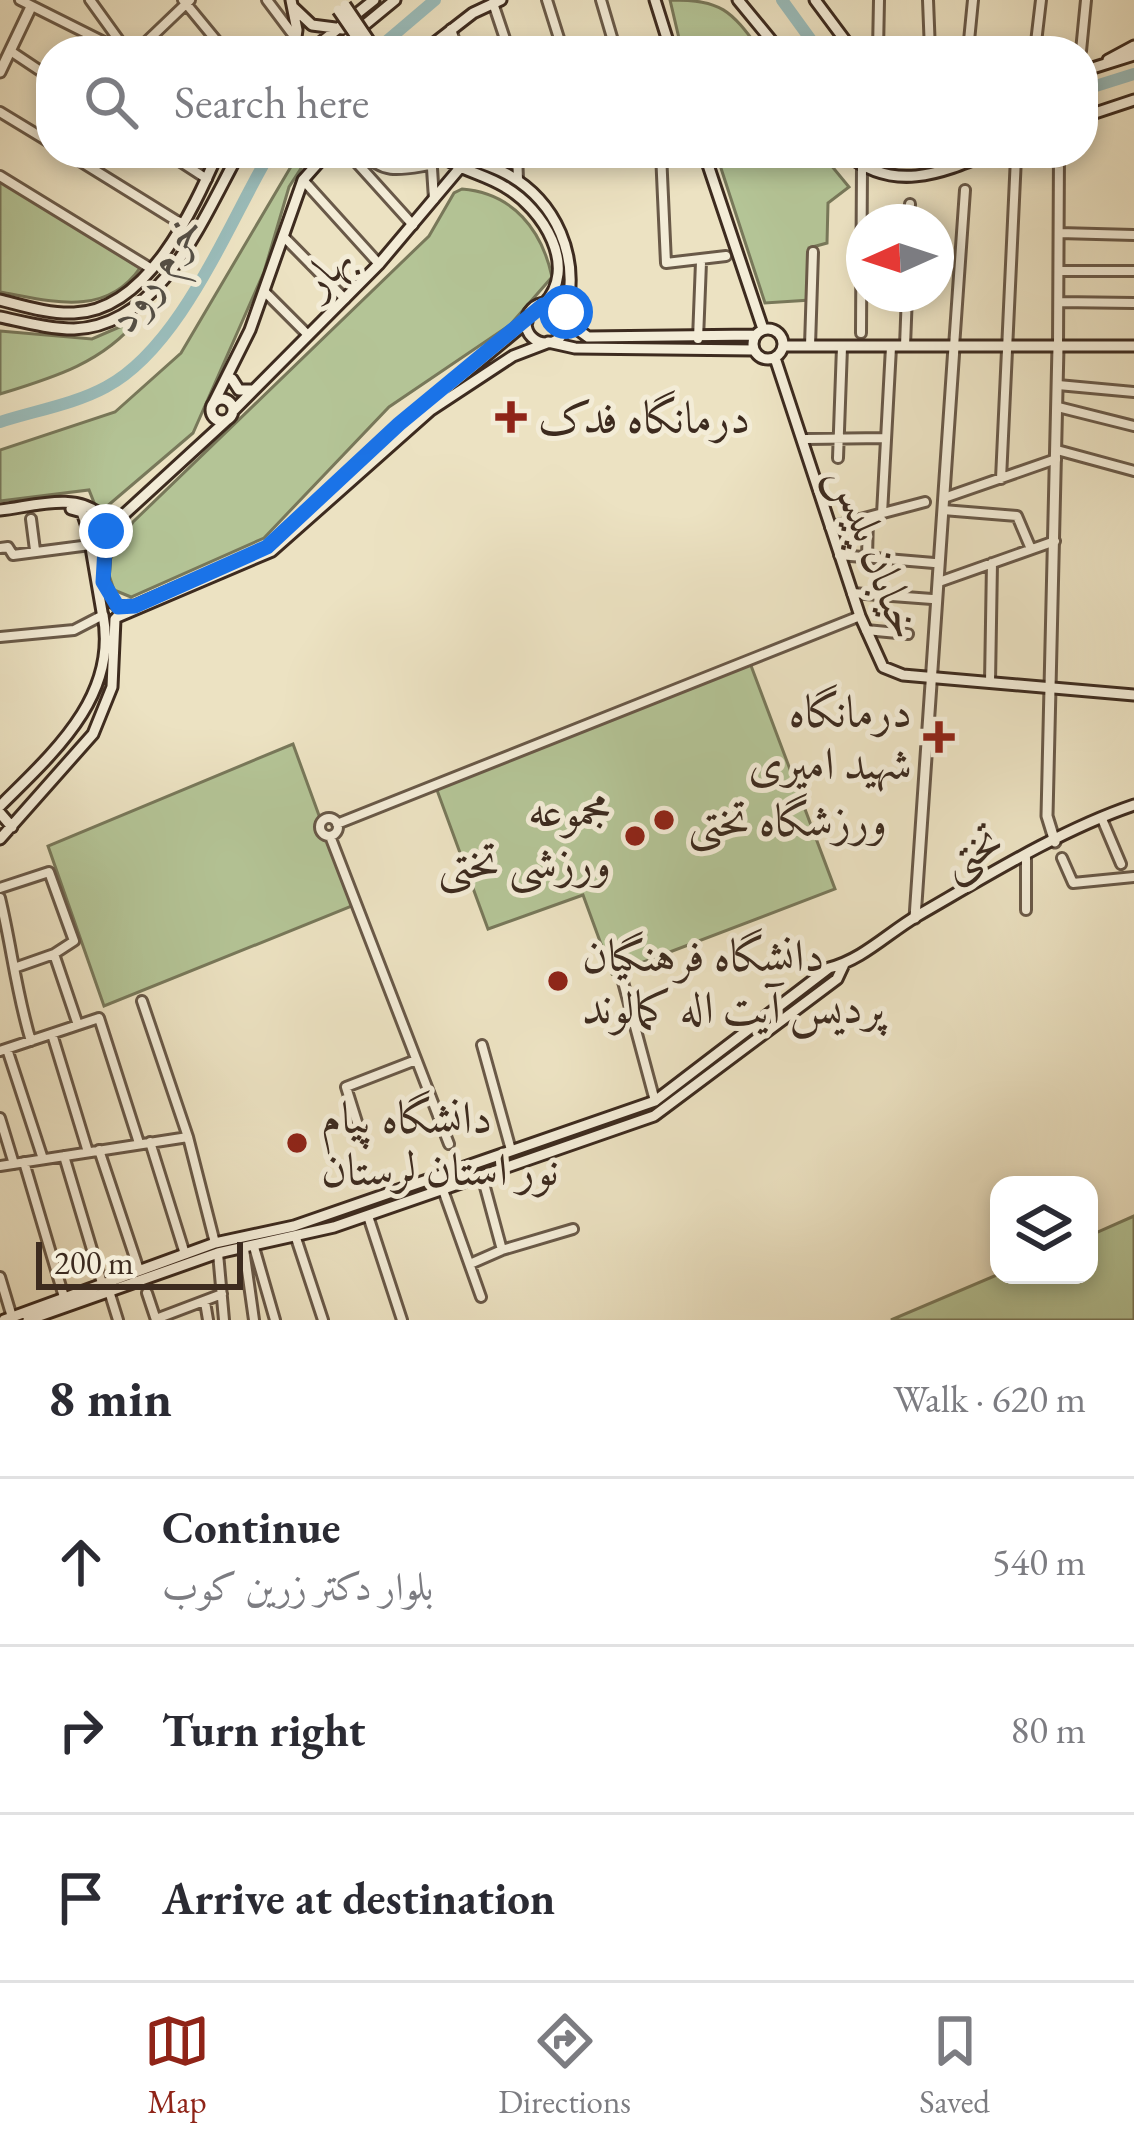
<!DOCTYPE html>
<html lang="en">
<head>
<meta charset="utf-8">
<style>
	body { margin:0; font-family:"EB Garamond",Amiri,serif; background:#f7f7f7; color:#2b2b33 }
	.controls { position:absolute; right:36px; bottom:36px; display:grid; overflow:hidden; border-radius:24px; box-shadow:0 6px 18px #0003 }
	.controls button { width:108px; height:108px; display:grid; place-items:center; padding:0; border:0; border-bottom:3px solid #e1e1e2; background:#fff; color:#2b2b33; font:60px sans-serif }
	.compass { position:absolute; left:846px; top:204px; width:108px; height:108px; border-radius:50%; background:#fff; box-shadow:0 6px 18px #0003; rotate:267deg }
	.scale { position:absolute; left:36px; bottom:30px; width:207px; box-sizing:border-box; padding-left:12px; border:6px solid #3d2b1f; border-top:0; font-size:33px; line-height:42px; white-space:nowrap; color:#3d2b1f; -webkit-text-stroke:9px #f3ecd7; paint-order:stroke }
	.stop { position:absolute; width:36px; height:36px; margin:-27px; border:9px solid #1a73e8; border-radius:50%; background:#fff }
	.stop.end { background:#1a73e8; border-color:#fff; box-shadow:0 3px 12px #0008 }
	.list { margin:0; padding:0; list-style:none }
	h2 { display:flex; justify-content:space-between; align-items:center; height:156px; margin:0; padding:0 48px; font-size:51px }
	h2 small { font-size:39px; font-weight:400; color:#7c7c81 }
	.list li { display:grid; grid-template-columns:78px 1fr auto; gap:36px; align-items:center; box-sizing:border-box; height:168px; padding:0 48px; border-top:3px solid #e1e1e2 }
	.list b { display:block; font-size:45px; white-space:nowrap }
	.list p { margin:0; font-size:39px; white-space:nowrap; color:#7c7c81 }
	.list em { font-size:39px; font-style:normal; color:#7c7c81 }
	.icon { flex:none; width:66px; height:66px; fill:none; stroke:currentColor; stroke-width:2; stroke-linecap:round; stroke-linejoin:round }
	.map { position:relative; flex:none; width:1134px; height:1320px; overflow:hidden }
	.search { position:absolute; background:#fff; box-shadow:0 6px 18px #0003; left:36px; right:36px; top:36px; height:132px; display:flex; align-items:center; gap:30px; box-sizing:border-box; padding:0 42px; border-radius:48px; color:#7c7c81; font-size:45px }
	.sheet { height:660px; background:#fff }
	nav { display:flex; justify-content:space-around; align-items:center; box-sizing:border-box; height:168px; border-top:3px solid #e1e1e2; background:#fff; font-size:33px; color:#7c7c81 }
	nav a { display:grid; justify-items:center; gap:6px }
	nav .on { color:#8f2418 }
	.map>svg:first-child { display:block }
</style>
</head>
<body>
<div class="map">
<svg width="1134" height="1320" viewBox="0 0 1134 1320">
	<rect width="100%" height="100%" fill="#ece2c2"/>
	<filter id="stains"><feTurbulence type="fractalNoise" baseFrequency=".00167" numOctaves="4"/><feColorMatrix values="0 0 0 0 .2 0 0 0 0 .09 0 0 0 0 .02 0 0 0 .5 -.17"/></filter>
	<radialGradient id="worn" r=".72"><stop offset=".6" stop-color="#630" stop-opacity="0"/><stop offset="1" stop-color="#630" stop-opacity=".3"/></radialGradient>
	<path fill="#b4c496" stroke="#78785a" stroke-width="3" d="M670,0C723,0 730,10 761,51H682Z
		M299,153H311L289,187L264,272L193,433L105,508L95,505L89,490L0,501V450L115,412L181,353Z
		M716,153H821L849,187L828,203L827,243L809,248L810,300L765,303Z
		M0,177L140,268C105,318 51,301 0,292Z
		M462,189C513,193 542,230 552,277L510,325L389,407L264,538L131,597L114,590L106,566L133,522L429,236L454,193Z
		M138,319C103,363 52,378 0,394V331L92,339Z
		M750,663L835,889L612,974L583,895L488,929L434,782Z
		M293,744L352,906L104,1006L48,846Z
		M1134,1216V1320H891L999,1274L1089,1275V1236Z"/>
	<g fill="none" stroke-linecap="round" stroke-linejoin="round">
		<path stroke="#9abcba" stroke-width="12" d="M782,0L819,51
			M375,51L435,0
			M1083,90L1134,74
			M0,422C34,411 75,404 106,387C181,347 228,224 270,153"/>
		<g stroke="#695948" stroke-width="14">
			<path id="minor" d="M20,0L122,51
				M90,0L126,50
				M183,0L225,51
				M267,0L297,40
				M547,0L563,51
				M601,0L616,51
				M928,0L930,51
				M493,3L509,51
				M451,29L458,51
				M143,45L190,0
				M79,51V48
				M878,51L879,0
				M968,51L973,0
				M1035,51L1041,0
				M1081,51L1086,0
				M12,52L51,78
				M0,112L51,143
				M67,153L180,223
				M167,153L207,179
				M348,153L413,225
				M365,153C383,176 404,169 430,165
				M431,153L434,199
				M517,153L518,180
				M661,153L666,263L726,256
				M0,176L150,268
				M303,180L379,264
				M909,222L910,204
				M1059,233L1134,235
				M283,236L345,299
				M1059,271H1134
				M265,292L307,334
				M1059,302L1134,303
				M861,333L862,166
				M698,339L701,262
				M810,346L813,252
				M905,346L907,294
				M954,347L965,190
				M1058,347L1059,153
				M1058,385L1134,392
				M1058,407L1134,426
				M806,439L886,438
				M1057,450L1134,471
				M838,458L842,347
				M1001,479L1016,157
				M944,498L1056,459
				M943,510L1017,516L1031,549
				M882,514L891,347
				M31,519L35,550
				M830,527L925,502
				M0,548L8,547L13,555L90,545
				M839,555L934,563
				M867,558L868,517
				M939,582L1055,541
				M852,593L932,599
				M866,630L908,634
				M0,637L74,630L103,615
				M990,682L992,563
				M320 827a9 9 0 1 1 18 0a9 9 0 1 1-18 0Z
				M1102,819L1121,864
				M337,824L860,616
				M330,836L449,1144
				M1062,858L1073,883L1134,877
				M0,888L49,872L74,941L54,954
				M0,898C12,948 16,992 31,1041
				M1026,910V858
				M615,952L655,1101
				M17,967L54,954L78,1025
				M142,1001L188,1137L215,1243
				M52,1034L88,1152
				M482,1045L511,1150
				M7,1049L43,1159
				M0,1051L99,1018L139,1143
				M0,1118L14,1164
				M362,1138L346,1087L416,1060
				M150,1142L185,1254
				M99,1150L139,1270
				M64,1156L102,1283
				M24,1162L64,1297
				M0,1166L188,1137
				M443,1190L481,1297
				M368,1216L402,1320
				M296,1238L323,1320
				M254,1247L275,1320
				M244,1249L254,1320
				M502,1250L573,1229
				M218,1253L224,1320
				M470,1264L502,1250L482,1176
				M0,1277L12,1317
				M109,1291L118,1320
				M147,1293L156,1320
				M205,1302L208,1320
				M156,1319L222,1294"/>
		</g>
		<g stroke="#695948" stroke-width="15">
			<path id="tertiary" d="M0,72L30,9
				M1055,842L1047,816L1058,347
				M915,918L954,347"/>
		</g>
		<g stroke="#3d2b1f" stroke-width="15">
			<path id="secondary" d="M291,0L297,30L294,51
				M655,0L671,51
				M738,0L780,51
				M815,0L853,51
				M293,7L312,25L343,29
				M310,51L374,0
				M333,51L395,0
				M424,51L473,13L501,0
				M1108,60L1134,46
				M1083,71L1134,55
				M1083,117L1134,100
				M438,153C459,171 483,173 505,187C543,209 580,268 543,305
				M455,153C472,161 491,165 507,174C557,202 580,257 566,312
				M704,153L763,329
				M845,153C893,193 939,174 990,153
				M0,300C24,306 49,314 74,313C147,311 193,210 218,153
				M526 323a20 20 0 1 1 40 0a20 20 0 1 1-40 0Z
				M0,317C24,322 49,329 74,329C161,326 203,218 239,153
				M566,321L588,337L755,335
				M753 344a15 15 0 1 1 30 0a15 15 0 1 1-30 0Z
				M548,342L575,348L754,350
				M783,346H1134
				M775,358L860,616L883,667L903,675L1134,695
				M232,379L239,390H251
				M211 410a11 11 0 1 1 22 0a11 11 0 1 1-22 0Z
				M213,404L250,330L303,180L327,153
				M233,411L379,264L459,169
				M370,452L527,322
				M71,509L82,512L87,527
				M0,510C31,507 77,491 101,516
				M87 526a10 10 0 1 1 20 0a10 10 0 1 1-20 0Z
				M292,527L341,481
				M88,530L102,612
				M107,530L227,420
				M106,531L103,582L114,603
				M118,607L135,606L183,585
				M117,617L272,551L431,410L513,356L547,343
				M0,806C51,755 119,697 103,615
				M0,813L12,827
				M0,839L93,734L112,687L115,619
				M4,1320L215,1243L294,1226L655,1101L829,968C862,960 888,933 917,916C985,877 1060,830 1134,805
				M28,1320L218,1253L334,1227L654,1116L837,979L844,964"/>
		</g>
		<use href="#minor" stroke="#f3ecd7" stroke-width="8"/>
		<use href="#tertiary" stroke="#f3ecd7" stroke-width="9"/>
		<use href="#secondary" stroke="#f3ecd7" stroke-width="9"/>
		<g stroke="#3d2b1f" stroke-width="15" stroke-linecap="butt">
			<path id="secondary-bridge" d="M345,5L376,51
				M338,10L366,51"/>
		</g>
		<use href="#secondary-bridge" stroke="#f3ecd7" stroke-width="9"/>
	</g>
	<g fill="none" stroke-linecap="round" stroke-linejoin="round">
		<path stroke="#1a73e8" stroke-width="15" d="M106,531L103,582L118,607L135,606L267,547L399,424L543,305L556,302L566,312"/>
	</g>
	<g fill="#8f2418" stroke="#f3ecd7" stroke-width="4.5">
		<path d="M505 399h12v12h12v12h-12v12h-12v-12h-12v-12h12z"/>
		<path d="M933 719h12v12h12v12h-12v12h-12v-12h-12v-12h12z"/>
		<circle cx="664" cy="820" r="12"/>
		<circle cx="635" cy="836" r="12"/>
		<circle cx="558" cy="981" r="12"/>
		<circle cx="297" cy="1143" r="12"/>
	</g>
	<g text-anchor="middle" stroke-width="10" stroke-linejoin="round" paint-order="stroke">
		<g font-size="45" fill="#3d2b1f" stroke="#f3ecd7">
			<text transform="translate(326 269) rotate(-45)" y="16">بهار</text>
			<text transform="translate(877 552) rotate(69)" y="16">خیابان پلیس</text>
			<text transform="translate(971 850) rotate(-28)" y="16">تختی</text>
		</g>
		<g font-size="45" fill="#3d2b1f" stroke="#f3ecd7" text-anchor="start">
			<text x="538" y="433">درمانگاه فدک</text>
			<text x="912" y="727" text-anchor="end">درمانگاه<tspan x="912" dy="52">شهید امیری</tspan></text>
			<text x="611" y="826" text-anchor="end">مجموعه<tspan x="611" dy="52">ورزشی تختی</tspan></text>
			<text x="688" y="836">ورزشگاه تختی</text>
			<text x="582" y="971">دانشگاه فرهنگیان<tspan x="582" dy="52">پردیس آیت اله کمالوند</tspan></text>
			<text x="321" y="1133">دانشگاه پیام<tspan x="321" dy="52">نور استان لرستان</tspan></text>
		</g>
		<g font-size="48" font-style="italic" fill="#544f46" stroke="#f3ecd7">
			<text transform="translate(153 271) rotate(-56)" y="17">خرم رود</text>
		</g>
	</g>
	<rect width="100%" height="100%" filter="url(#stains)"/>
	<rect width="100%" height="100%" fill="url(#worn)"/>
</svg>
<div class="controls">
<button><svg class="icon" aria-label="layers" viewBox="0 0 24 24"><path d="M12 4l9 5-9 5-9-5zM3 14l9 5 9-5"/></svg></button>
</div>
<svg class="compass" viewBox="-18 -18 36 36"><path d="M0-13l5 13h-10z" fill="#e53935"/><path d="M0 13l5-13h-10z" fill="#7c7c81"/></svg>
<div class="scale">200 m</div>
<div class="stop" style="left:566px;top:312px"></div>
<div class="stop end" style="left:106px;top:531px"></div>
<div class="search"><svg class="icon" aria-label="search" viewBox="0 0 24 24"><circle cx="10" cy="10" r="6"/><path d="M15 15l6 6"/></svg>Search here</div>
</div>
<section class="sheet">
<h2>8 min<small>Walk · 620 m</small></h2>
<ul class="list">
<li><svg class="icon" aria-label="ahead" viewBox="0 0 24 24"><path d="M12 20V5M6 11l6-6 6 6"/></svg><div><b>Continue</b><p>بلوار دکتر زرین کوب</p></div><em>540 m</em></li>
<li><svg class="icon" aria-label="right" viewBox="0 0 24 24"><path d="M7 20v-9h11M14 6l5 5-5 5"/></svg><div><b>Turn right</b></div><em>80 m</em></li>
<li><svg class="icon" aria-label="arrive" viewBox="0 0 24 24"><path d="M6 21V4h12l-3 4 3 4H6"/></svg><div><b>Arrive at destination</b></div></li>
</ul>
</section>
<nav>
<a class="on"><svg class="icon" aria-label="map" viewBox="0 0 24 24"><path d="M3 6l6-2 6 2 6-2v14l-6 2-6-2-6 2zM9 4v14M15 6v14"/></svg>Map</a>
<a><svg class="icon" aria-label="directions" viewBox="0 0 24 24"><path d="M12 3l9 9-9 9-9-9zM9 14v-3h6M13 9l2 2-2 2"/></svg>Directions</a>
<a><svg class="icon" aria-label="saved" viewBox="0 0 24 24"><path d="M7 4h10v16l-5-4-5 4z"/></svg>Saved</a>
</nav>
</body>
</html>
